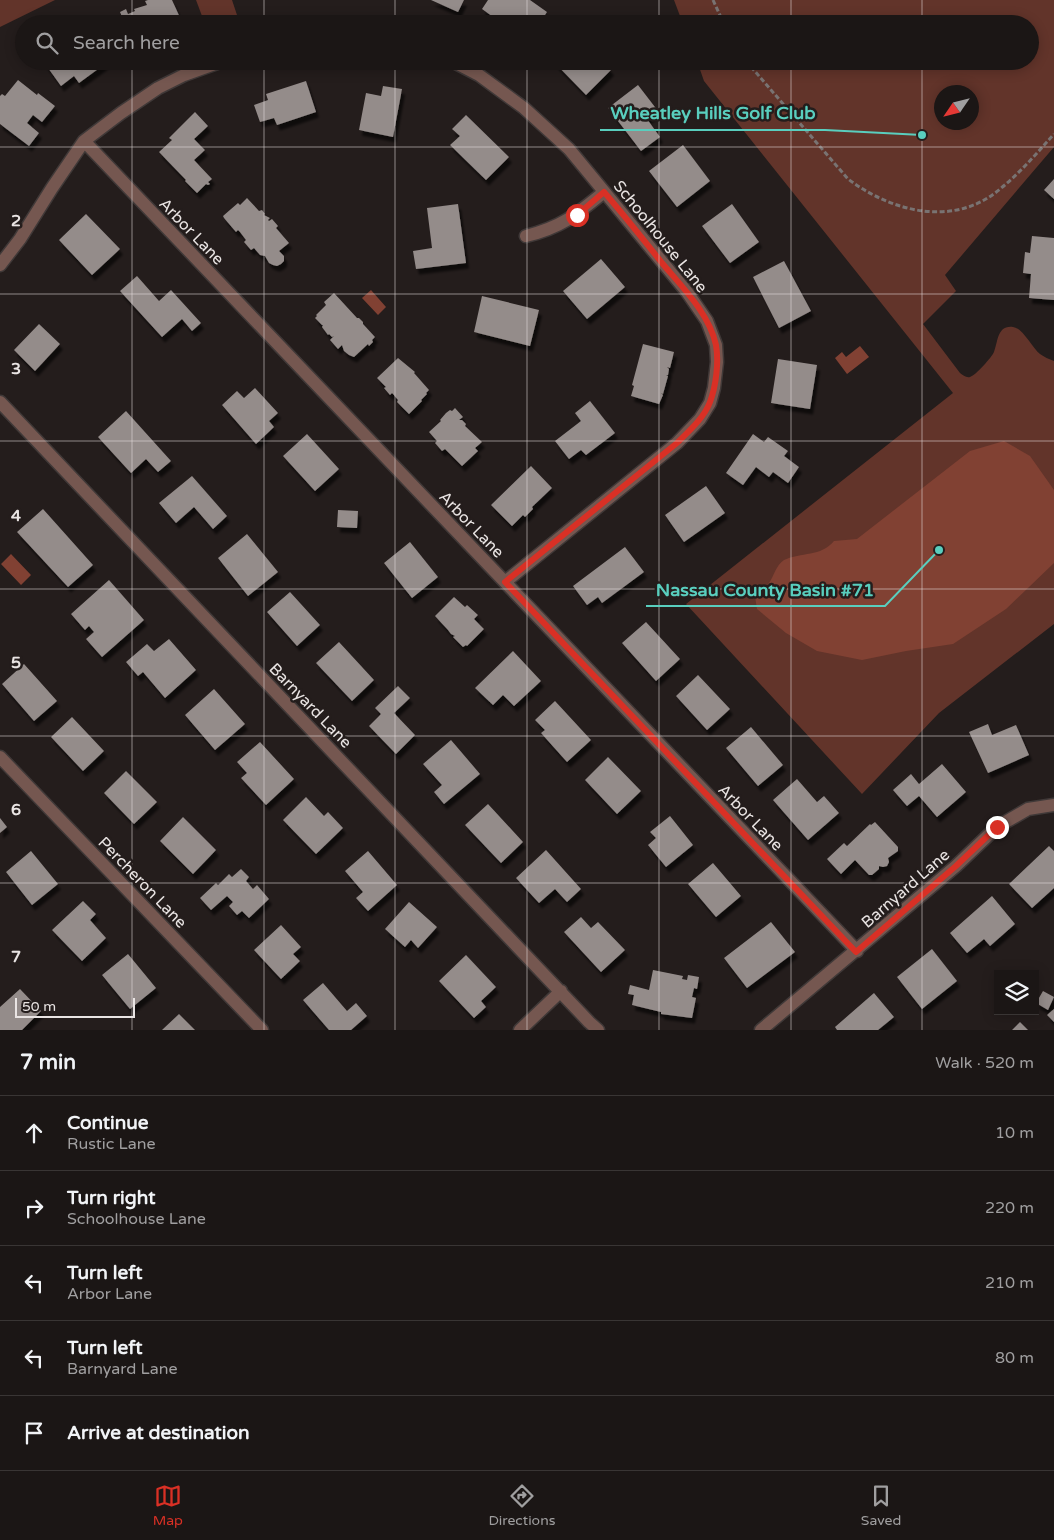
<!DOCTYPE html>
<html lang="en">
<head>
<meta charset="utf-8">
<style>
	body { margin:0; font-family:"Varela Round",sans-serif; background:#282322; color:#f1f3f6 }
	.controls { position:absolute; right:15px; bottom:15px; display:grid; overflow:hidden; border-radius:0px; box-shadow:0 2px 12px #0003 }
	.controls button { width:45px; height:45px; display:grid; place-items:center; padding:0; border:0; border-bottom:1px solid #393534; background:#1b1615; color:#f1f3f6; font:25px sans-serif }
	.compass { position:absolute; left:934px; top:85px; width:45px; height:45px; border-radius:50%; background:#1b1615; box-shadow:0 2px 12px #0003; rotate:235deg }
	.scale { position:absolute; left:15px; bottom:12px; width:120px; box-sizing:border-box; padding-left:5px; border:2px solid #e9e4e3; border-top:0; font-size:14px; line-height:18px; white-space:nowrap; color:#e9e4e3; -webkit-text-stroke:4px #241d1c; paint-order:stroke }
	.stop { position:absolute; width:15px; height:15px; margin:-11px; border:4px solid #d93025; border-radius:50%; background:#fff }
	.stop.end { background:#d93025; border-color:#fff; box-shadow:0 1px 5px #0008 }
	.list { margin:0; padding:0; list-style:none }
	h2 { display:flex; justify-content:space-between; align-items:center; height:65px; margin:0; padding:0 20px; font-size:21px }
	h2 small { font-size:16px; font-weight:400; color:#a09fa0 }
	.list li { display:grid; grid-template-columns:32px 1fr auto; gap:15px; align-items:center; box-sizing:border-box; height:75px; padding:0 20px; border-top:1px solid #393534 }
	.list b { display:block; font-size:19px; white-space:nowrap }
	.list p { margin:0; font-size:16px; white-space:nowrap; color:#a09fa0 }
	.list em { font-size:16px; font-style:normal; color:#a09fa0 }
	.icon { flex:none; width:28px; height:28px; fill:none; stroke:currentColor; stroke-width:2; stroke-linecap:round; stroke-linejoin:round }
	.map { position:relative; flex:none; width:1054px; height:1030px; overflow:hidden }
	.search { position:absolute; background:#1b1615; box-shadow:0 2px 12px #0003; left:15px; right:15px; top:15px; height:55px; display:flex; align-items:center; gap:12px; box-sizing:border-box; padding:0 18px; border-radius:28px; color:#a09fa0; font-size:19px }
	.sheet { height:440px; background:#1b1615 }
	nav { display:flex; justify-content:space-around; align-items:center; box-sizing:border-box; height:70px; border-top:1px solid #393534; background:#1b1615; font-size:14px; color:#a09fa0 }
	nav a { display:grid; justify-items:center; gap:2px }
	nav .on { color:#d93025 }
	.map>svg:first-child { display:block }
</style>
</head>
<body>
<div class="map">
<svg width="1054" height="1030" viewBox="0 0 1054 1030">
	<defs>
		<filter id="shadow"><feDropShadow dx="3" dy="5.5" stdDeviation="1" flood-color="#0009"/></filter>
	</defs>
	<rect width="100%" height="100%" fill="#241d1c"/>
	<path fill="#62342a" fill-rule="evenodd" d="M0,0H55L0,27Z
		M196,0H232L240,24H205Z
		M674,0H1054V147L945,275L956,291L923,324L960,373C963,375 966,378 970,377C975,376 992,357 994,352C998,342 997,325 1013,327C1023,328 1032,348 1040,354C1044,357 1049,359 1054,361V624L939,713L862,794L686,604L953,393L704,81L697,61H1030V24H683ZM942,92H972V122H942Z"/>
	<path fill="#814133" d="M371,290L386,307L378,315L362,298Z
		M860,346L869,357L847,374L835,358L842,352L846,357Z
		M1004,441L1030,456L1054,490V563L1006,609L953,644L906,651L862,660L817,651L786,633L757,609L755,596C759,592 766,588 769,583C774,576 776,565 784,560C801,552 821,557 834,541L857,539L970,451Z
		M11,554L31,575L21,585L1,564Z"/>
	<path fill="#948c8a" filter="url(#shadow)" d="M148,0H172L182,22L179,24H125L120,12L126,9L128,14L135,11L134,9L147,5L145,1Z
		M431,0H464L458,12Z
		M488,0H530L547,12L539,24H503L482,9Z
		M43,61H109L79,83L74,76L61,86Z
		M553,61H603L611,70L586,95Z
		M18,80L37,95L38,93L55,106L42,122L33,115L27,123L39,133L29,146L0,124V96L2,94L5,96Z
		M306,81L316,112L277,125L274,118L260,122L254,105L268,100L266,94Z
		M638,85L658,111L647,119L660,137L641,151L608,108Z
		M383,86L402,89L393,137L359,130L366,93L381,96Z
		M195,112L208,126L194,139L205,150L194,160L212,179L208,182L210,184L208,185L206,184L197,193L185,181L186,180L159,152L172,140L169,138Z
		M466,115L509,157L486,180L450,145L460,136L452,129Z
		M683,145L710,181L677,207L649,171Z
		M1054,179V199L1044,190Z
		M247,198L259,211L262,210L265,214L264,215L270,218L268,220L269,221L272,219L278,226L276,228L289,243L279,251L284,256V261L281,264L277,266L273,265L269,263L265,256L260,255L254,248L251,250L244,242L246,240L240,232L238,230L236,232L224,218L223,216L238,203L240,205Z
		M458,204L466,263L416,269L413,251L432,248L427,208Z
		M732,204L759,242L730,263L702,226Z
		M86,214L120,249L92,275L59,240Z
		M1032,236L1054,238V300L1029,298L1031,274L1023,273L1025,252L1030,253Z
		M601,259L625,287L587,319L563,291Z
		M784,261L811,311L779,328L753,277Z
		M137,276L159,301L171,290L201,323L192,331L182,319L162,337L120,291Z
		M334,293L357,318H359L363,322V324L375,337L372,340L373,342L369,346L368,344L354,357L349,355L344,351L342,345L338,349L330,340L334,336L332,337L329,334L328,335L322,327L323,325H322L315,318L317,316L316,315L326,305L324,302Z
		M482,296L539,310L530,346L474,332Z
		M39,324L60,344L35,371L14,350Z
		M643,344L674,352L670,368L667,367L669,369L668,375L666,376H668L663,394L661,393L663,395L659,404L631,396L634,386L632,385Z
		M398,358L415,372L414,373L429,390L426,393L427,394L421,400L422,401L409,414L397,402L398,400L393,394L392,393L390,395L384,388L386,387L377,378Z
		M778,359L817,365L810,409L771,403Z
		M255,388L278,413L269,421L274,427L256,444L222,405L237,391L244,398Z
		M590,401L615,433L586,455L581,450L569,459L555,441L581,421L575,413Z
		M455,408L463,417L459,420H462L466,424L465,426L482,442L475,448L478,451L462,466L445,449L442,451L435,443L437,441L429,432L441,421L440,420L446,413L450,410L452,411Z
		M126,411L171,461L158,472L146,459L131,473L98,437Z
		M307,434L339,469L315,491L283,456Z
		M753,434L764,442L768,437L788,451L784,456L799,467L788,483L773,472L769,477L756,467L743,485L726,473Z
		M531,466L552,488L532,507L533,509L525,517L523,515L512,526L491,505Z
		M192,476L227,516L213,529L194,507L176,523L159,503Z
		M706,486L725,513L684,542L665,515Z
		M43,509L93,565L68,587L17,532Z
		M338,510L358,511L357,528L337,527Z
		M247,534L278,572L248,596L218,558Z
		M410,542L438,577L412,598L384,563Z
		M625,547L644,572L602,603L598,597L587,605L573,586Z
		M109,580L144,620L102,657L86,639L94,632L89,626L85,630L71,614Z
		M290,592L320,625L297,646L267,612Z
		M454,597L465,607L467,605L478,615L474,619L484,629L467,646L466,645L463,647L453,637L455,636L451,634L448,630L435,616Z
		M646,622L680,659L656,681L622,643Z
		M169,639L196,670L165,698L143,672L138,676L126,662L147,644L154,651Z
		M339,642L374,680L352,701L316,663Z
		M513,651L541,681L514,706L503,695L493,705L475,688Z
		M24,664L57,701L34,721L2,684Z
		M698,675L730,709L707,730L676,696Z
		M398,686L410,698L394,713L415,735L396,754L369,726L381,714L375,708Z
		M214,689L245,724L215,750L185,715Z
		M555,701L591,740L567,762L541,733L545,730L535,720Z
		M72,717L104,751L83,771L51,737Z
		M988,724L992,735L1016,725L1029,755L988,773L969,732Z
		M751,727L783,765L758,786L726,748Z
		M451,740L480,774L444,804L434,792L442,785L423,764Z
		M260,742L294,779L266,805L241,778L247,773L237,762Z
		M608,757L641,791L617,814L585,780Z
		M942,764L966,792L937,817L919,796L907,806L893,790L911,774L919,784Z
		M126,771L157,802L134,824L104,793Z
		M797,779L817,802L824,796L839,813L808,840L773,800Z
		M306,797L324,816L328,812L343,828L316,854L283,820Z
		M488,804L523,842L501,863L465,825Z
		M670,816L693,845L666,867L648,845L656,838L650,832Z
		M183,817L216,850L193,874L160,841Z
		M0,818L7,827L0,833Z
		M875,822L898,847V851L888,858L889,862L887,866L883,867L879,866V869L872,875H869L855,860L841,874L827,859L844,843L847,846L870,824L871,825Z
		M1049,846L1054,851V888L1032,908L1009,884Z
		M546,850L581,889L567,902L555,889L539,903L516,878Z
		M31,851L58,884L32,905L6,872Z
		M368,851L397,885L368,911L356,898L363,892L345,871Z
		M713,863L741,896L716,917L688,884Z
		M241,869L249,877L246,881L253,889L257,885L269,899L249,918L242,911L237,915L229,906L233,902L227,896L211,910L200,898L216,883L218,885L229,874L232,877Z
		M992,896L1015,924L990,946L984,939L967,953L950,933Z
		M83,901L96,914L90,920L106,938L82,961L52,930Z
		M409,902L437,927L418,948L411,940L405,947L385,929Z
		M581,917L591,928L598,922L625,950L601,972L564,932Z
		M771,922L795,952L747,988L724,958Z
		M281,925L301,947L293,954L300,961L281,979L254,950Z
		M932,949L957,981L922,1009L897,977Z
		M128,954L156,988L130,1009L102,975Z
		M466,955L496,987L481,1001L486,1007L474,1018L439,981Z
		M653,970L683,976L682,979L687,980L688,975L699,977L697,989L694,988L692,997L696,998L692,1018L661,1014V1012L632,1005L634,995L628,994L630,985L649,990Z
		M323,983L347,1011L356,1003L367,1016L351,1030H329L303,1000Z
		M20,989L41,1011L22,1030H0V1007Z
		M1043,991L1054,997L1048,1010L1036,1003Z
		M874,993L894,1017L878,1030H837L835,1027Z
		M1054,1009V1022L1047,1015Z
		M179,1014L195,1030H162Z
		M1020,1022L1028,1030H1012Z"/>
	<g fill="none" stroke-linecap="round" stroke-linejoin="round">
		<g stroke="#403938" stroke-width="15">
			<path id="street" d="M452,61L479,75L524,108L569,149L687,292L707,321L716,345L717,362L714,388L710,403L700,419L677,443L505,582
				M84,141L857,951
				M526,236C562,227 576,215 604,192
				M0,265L20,239L52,188L84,141L121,113L158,88L184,75L223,61
				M0,402L589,1022L598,1030
				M0,757L262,1030
				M520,1030L561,991
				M761,1030L956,866L997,827L1028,809L1054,805"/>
		</g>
		<path stroke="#797372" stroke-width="3" stroke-dasharray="5 2.5" stroke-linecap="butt" d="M713,0L724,24
			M746,61L848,179C892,212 954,228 1000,189C1020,173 1037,153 1054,134"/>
		<use href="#street" stroke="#755750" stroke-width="12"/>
	</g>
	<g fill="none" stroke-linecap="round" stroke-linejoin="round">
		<path stroke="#d93025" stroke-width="6" d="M577,215L604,192C624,215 643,239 662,263C682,287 709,313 716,345C719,362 716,386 710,402C704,418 689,431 677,443L505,582L856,952L956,866L997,827"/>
	</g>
	<path fill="none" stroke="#e9e4e3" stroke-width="1" stroke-opacity="0.55" d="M132,0V24M264,0V24M395,0V24M527,0V24M659,0V24M791,0V24M922,0V24M132,61V1030M264,61V1030M395,61V1030M527,61V1030M659,61V1030M791,61V1030M922,61V1030M0,147H1054M0,294H1054M0,441H1054M0,589H1054M0,736H1054M0,883H1054"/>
	<g text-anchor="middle" stroke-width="5" stroke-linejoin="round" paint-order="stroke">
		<g font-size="16" fill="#e9e4e3" stroke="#241d1c">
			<text transform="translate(192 231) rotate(46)" y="6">Arbor Lane</text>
			<text transform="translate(661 236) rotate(51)" y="6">Schoolhouse Lane</text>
			<text transform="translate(472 524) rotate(46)" y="6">Arbor Lane</text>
			<text transform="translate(311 705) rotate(46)" y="6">Barnyard Lane</text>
			<text transform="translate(751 817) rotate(46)" y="6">Arbor Lane</text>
			<text transform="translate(143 882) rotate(46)" y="6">Percheron Lane</text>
			<text transform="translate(905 888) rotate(-41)" y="6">Barnyard Lane</text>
		</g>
	</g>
	<g font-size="16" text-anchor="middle" font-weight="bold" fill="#e9e4e3" stroke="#241d1c" stroke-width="5" stroke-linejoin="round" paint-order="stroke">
		<text x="16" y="226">2</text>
		<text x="16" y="374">3</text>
		<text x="16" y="521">4</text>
		<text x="16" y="668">5</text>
		<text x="16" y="815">6</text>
		<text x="16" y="962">7</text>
	</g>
	<path fill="none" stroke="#59cebe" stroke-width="2" d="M922 135L825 130H600M939 550L885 606H646"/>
	<g fill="#59cebe" stroke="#241d1c" stroke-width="2">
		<circle cx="922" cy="135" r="5"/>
		<circle cx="939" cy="550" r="5"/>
	</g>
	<g font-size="18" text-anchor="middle" font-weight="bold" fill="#59cebe" stroke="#241d1c" stroke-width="5" stroke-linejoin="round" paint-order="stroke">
		<text x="713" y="119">Wheatley Hills Golf Club</text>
		<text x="765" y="596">Nassau County Basin #71</text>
	</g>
</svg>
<div class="controls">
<button><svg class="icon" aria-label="layers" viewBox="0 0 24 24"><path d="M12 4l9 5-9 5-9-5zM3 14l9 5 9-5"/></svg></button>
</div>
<svg class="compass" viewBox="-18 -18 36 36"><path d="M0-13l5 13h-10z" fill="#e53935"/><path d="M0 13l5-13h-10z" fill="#a09fa0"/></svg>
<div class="scale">50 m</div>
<div class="stop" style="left:577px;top:215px"></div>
<div class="stop end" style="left:997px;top:827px"></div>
<div class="search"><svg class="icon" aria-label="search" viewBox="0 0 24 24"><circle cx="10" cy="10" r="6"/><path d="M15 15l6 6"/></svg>Search here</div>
</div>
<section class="sheet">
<h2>7 min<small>Walk · 520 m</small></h2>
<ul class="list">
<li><svg class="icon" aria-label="ahead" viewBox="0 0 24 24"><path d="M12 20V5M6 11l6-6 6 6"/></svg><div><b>Continue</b><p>Rustic Lane</p></div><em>10 m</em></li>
<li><svg class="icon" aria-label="right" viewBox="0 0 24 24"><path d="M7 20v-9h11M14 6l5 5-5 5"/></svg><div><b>Turn right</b><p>Schoolhouse Lane</p></div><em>220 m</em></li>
<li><svg class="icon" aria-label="left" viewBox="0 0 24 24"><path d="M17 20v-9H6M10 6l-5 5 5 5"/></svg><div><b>Turn left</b><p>Arbor Lane</p></div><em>210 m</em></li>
<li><svg class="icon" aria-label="left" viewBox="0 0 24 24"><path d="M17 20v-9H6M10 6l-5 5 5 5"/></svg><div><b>Turn left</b><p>Barnyard Lane</p></div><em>80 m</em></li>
<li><svg class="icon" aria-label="arrive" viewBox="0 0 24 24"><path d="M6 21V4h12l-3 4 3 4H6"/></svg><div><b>Arrive at destination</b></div></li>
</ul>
</section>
<nav>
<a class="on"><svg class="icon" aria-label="map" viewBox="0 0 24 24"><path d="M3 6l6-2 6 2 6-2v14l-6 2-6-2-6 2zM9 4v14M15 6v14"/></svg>Map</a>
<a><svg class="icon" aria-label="directions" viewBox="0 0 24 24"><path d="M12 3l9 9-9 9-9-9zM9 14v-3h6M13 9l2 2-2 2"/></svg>Directions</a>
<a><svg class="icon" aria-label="saved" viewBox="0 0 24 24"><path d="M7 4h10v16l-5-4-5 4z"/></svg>Saved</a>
</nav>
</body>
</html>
